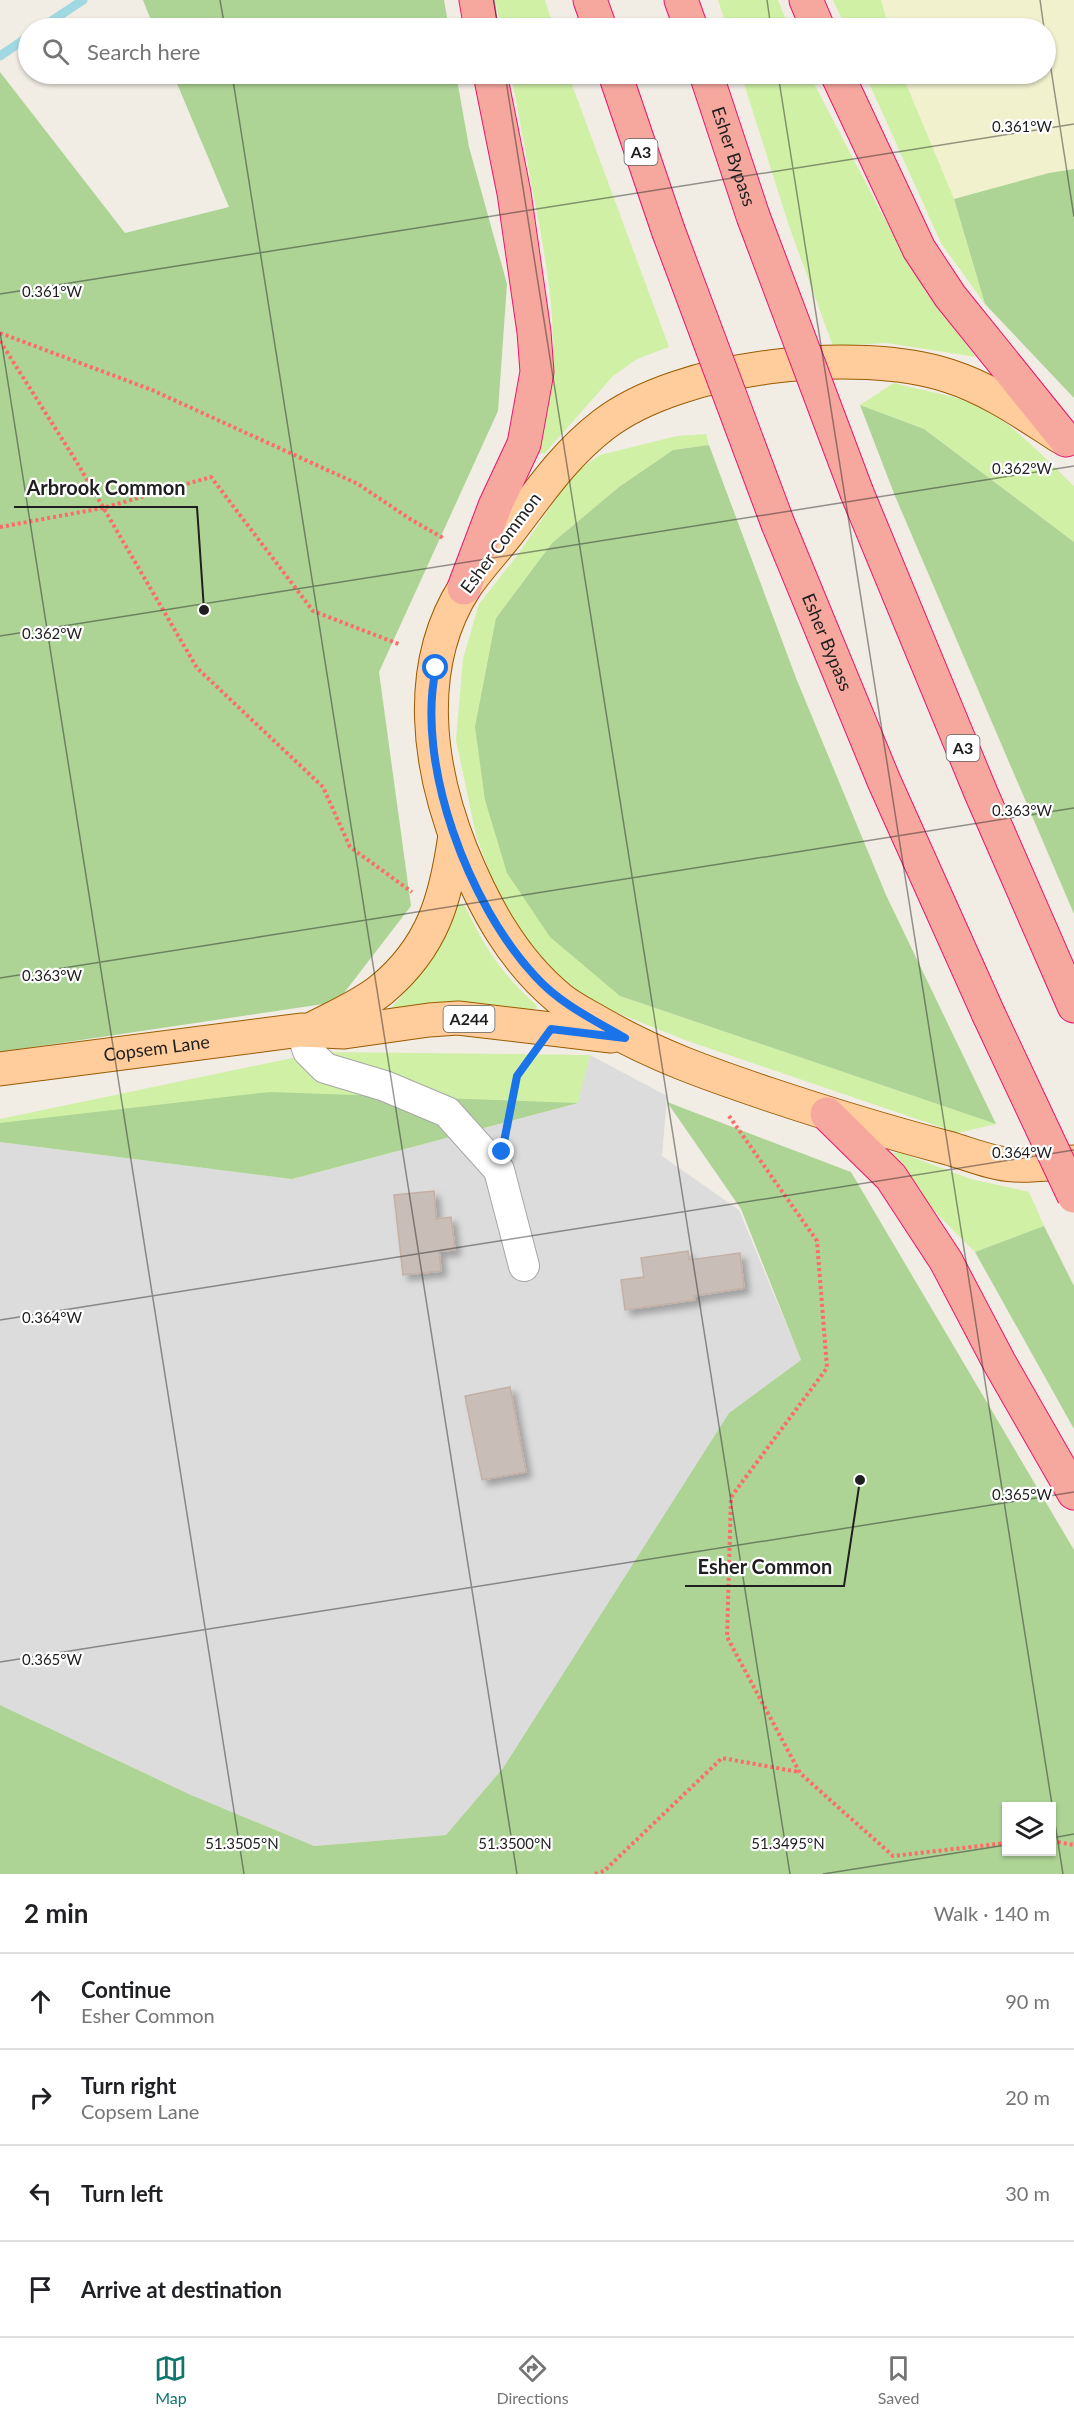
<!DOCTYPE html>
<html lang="en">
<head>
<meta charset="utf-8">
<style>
	body { margin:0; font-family:Lato,sans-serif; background:#f6f6f6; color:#202124 }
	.controls { position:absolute; right:18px; bottom:18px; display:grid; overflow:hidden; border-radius:0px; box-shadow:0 2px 4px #0004 }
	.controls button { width:54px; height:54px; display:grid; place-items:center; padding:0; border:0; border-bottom:2px solid #e0e0e0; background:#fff; color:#202124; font:30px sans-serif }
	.stop { position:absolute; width:18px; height:18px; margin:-14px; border:4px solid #1a73e8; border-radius:50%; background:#fff }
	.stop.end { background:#1a73e8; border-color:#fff; box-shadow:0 2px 6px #0008 }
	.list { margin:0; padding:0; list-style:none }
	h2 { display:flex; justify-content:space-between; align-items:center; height:78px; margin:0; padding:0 24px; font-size:26px }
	h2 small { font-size:20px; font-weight:400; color:#757577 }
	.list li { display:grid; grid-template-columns:39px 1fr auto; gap:18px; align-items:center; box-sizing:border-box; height:96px; padding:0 24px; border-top:2px solid #e0e0e0 }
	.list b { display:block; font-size:22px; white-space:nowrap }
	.list p { margin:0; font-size:20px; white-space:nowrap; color:#757577 }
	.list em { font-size:20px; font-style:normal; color:#757577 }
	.icon { flex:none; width:33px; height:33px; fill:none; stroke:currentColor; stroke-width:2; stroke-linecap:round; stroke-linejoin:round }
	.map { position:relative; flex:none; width:1074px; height:1874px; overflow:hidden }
	.search { position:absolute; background:#fff; box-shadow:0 2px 4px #0004; left:18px; right:18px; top:18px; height:66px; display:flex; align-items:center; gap:15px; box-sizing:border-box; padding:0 21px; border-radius:33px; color:#757577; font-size:22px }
	.sheet { height:462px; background:#fff }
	nav { display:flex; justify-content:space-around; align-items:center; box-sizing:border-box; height:84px; border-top:2px solid #e0e0e0; background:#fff; font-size:16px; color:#757577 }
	nav a { display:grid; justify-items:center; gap:3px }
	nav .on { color:#0f766e }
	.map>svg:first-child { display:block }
</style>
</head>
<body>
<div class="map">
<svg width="1074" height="1874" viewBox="0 0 1074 1874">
	<defs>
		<filter id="shadow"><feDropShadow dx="5.5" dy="5.5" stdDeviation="3" flood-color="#0004"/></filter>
	</defs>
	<rect width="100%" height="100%" fill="#f1ece4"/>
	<path fill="#dddcdc" d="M590,1055L667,1096L662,1156L739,1210L801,1360L729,1413L503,1768L446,1835L314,1846L191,1795L0,1705V1142L292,1179L577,1103Z"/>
	<path fill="#f1f1ce" d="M881,0H1074V169L954,199L902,74H1046V28H889Z"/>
	<path fill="#d0f0a6" d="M495,0H545L554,28H501Z
		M718,0H778L789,28H727Z
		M833,0H881L889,28H846Z
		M511,74H568L669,347L637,359L613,376L544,454L537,451C564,362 552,292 535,203C527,160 519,117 511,74Z
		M741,74H809L882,214L927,294L976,357L887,343L833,346L789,226Z
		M865,74H902L954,199L985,304L941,243Z
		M894,383C925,392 964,395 991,413C1022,433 1048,461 1074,486V542L924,429L860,405Z
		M706,434L709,445L673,450L619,487L552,543L496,618L620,996L996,1124L958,1133L685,1040L595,1004L547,966L526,941L497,893L476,835L456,740L463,659L479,604L516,557L574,473L600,455L677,436Z
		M460,903L465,906C485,948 500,972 534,1003L537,1007L534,1010H389C422,975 439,951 456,905Z
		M321,1052L590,1055L578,1103L292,1179L0,1142V1119Z
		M891,1153H901L971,1179L1029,1192L1044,1226L975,1252L936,1213Z"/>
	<path fill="#add495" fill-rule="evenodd" d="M143,0H444L449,28H154Z
		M0,72L125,233L229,207L173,74H456L469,147L507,284L498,411L379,672L411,906L337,1002L0,1052Z
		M1074,169V398L985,304L954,199L1049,173Z
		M860,405L924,429L1074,542V914L895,496Z
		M709,445L796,678L886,895L996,1124L620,996L550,937L507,873L485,800L475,727L496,618L552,543L619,487L673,450Z
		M270,1092L578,1103L292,1179L0,1142V1123Z
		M667,1102L851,1172L1074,1550V1874H0V1705L191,1795L314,1846L446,1835L503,1768L729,1413L801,1360L741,1209ZM1006,1806H1052V1852H1006Z
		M1044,1226L1074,1286V1429L975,1252Z"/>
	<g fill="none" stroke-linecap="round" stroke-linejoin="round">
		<path stroke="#a1d9e3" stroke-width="9" d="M41,28L83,0
			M0,56L28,37"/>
	</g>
	<path fill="#c9bdb7" stroke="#c4b0a5" stroke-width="1.5" filter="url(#shadow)" d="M434,1191L436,1219L451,1217L455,1250L439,1251L441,1271L403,1275L394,1195Z
		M688,1251L689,1260L740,1253L744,1288L694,1296L695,1300L625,1310L621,1280L644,1277L641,1258Z
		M510,1387L526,1472L482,1480L465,1396Z"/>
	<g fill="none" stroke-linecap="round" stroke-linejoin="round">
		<g stroke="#a6a6a6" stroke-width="32">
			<path id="minor" d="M301,1030L308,1051L325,1068L385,1086L447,1112L499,1170L524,1266"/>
		</g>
		<g stroke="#9a5b00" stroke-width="35">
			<g id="primary">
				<path d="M1061,437C1025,414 990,389 949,376C858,346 680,365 603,425C563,456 539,493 508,533C494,551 478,568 465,587C414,667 428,767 461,850C484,906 512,959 559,998C572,1009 588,1016 603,1025C657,1056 709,1074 768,1094C828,1114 887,1132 948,1148C969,1154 993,1164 1014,1165C1034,1166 1054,1163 1074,1162"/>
				<path d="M312,1029C335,1017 361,1006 381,990C433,947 446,899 455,835"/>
				<path id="s1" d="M0,1069L301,1030L344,1032L429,1020L458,1018L611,1036"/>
			</g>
		</g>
		<g stroke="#ec1470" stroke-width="35">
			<g id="trunk">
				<path d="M476,0L481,28"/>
				<path d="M590,0L600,28"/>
				<path d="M681,0L691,28"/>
				<path d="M806,0L818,28"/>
				<path d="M615,74L668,230"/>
				<path id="s2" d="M706,74L753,216"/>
				<path d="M837,74L919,249L950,296L1066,440"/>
				<path d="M857,493L981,793L1074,1006"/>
				<path id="s3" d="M778,524L884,781L988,1013"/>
				<path d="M464,588L495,506L524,444L537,372L534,332L514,193L490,74"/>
				<path d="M827,1114L891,1177L946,1261L999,1362L1074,1493"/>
			</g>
		</g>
		<path stroke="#ff6b67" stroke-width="4" stroke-dasharray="3 3" stroke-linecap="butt" d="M0,333L152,390L358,484L410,519L445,539
			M0,341L76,461L197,668L323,787L350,847L412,892
			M0,527L103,508L211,477L313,611L401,645
			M729,1116L817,1241L827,1368L731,1497L727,1637L800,1773L893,1856L1006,1843
			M506,1131L517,1076L529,1059
			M1052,1841L1074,1845
			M595,1874L604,1871L722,1758L799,1772"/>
		<use href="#minor" stroke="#fff" stroke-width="30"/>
		<use href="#primary" stroke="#ffcc9b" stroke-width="33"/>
		<use href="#trunk" stroke="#f7a89e" stroke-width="33"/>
		<g stroke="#ec1470" stroke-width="35" stroke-linecap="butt">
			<path id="trunk-bridge" d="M753,216L857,493
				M668,230L778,524
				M988,1013L1074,1196"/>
		</g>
		<use href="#trunk-bridge" stroke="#f7a89e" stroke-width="33"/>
	</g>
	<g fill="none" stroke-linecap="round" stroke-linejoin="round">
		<path stroke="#1a73e8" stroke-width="8" d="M436,668C415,764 469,905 535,976C560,1004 594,1020 625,1038L551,1029L517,1076L502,1152"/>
	</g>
	<path fill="none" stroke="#1f1f1f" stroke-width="1.5" stroke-opacity="0.45" d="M220,0L225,28M494,0L498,28M767,0L771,28M1040,0L1044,28M1046,37L1074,217M232,74L517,1874M505,74L790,1874M778,74L1063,1874M0,294L1074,124M0,332L244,1874M0,636L1074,466M0,978L1074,808M0,1320L1074,1150M0,1662L1074,1492M1052,1838L1074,1834M823,1874L1006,1845"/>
	<g text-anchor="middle" stroke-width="4.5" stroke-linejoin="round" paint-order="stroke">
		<g fill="#fff" stroke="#626262" stroke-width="1.5">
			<rect x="624.5" y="139" width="33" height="26" rx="4.5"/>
			<rect x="946.5" y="735" width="33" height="26" rx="4.5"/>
			<rect x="443.5" y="1006" width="51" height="26" rx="4.5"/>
		</g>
		<g font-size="16" font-weight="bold" fill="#1f1f1f">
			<text x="641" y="158">A3</text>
			<text x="963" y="754">A3</text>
			<text x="469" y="1025">A244</text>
		</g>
		<g font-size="18" fill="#1f1f1f" stroke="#fff">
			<text dy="6" stroke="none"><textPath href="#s2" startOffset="87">Esher Bypass</textPath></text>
			<text transform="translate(501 543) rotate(-53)" y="6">Esher Common</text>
			<text dy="6" stroke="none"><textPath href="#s3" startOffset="128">Esher Bypass</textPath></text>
			<text dy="6" stroke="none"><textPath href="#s1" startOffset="158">Copsem Lane</textPath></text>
		</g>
	</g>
	<g font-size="15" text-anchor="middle" fill="#1f1f1f" stroke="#fff" stroke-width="4.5" stroke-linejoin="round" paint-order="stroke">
		<text x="1022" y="132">0.361°W</text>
		<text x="52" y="297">0.361°W</text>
		<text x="1022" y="474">0.362°W</text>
		<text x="52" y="639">0.362°W</text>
		<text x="1022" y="816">0.363°W</text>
		<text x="52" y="981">0.363°W</text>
		<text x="1022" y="1158">0.364°W</text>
		<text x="52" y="1323">0.364°W</text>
		<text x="1022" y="1500">0.365°W</text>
		<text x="52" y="1665">0.365°W</text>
		<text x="242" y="1849">51.3505°N</text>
		<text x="515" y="1849">51.3500°N</text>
		<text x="788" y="1849">51.3495°N</text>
	</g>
	<path fill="none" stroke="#1f1f1f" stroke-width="2" d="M204 610L197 507H14M860 1480L844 1586H685"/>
	<g fill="#1f1f1f" stroke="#fff" stroke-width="2">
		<circle cx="204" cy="610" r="6"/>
		<circle cx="860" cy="1480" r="6"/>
	</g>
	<g font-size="20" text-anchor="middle" font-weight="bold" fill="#1f1f1f" stroke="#fff" stroke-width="4.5" stroke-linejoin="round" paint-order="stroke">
		<text x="106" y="495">Arbrook Common</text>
		<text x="765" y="1574">Esher Common</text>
	</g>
</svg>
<div class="controls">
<button><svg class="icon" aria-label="layers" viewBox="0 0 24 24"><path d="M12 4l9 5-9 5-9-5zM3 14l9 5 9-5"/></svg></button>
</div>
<div class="stop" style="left:436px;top:668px"></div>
<div class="stop end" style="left:502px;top:1152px"></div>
<div class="search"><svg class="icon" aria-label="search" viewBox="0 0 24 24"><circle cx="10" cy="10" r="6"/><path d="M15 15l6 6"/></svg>Search here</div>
</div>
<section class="sheet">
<h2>2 min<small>Walk · 140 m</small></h2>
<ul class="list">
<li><svg class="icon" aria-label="ahead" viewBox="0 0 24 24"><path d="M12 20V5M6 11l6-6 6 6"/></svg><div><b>Continue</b><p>Esher Common</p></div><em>90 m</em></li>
<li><svg class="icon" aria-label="right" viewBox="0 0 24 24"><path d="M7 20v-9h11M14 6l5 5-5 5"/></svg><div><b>Turn right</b><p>Copsem Lane</p></div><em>20 m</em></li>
<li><svg class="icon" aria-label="left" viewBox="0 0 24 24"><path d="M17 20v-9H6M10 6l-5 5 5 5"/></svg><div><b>Turn left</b></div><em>30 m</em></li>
<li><svg class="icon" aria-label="arrive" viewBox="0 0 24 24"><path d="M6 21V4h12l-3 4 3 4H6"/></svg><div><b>Arrive at destination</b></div></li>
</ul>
</section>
<nav>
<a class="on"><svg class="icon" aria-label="map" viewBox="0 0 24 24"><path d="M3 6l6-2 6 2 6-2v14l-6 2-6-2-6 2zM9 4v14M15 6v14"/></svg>Map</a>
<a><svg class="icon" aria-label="directions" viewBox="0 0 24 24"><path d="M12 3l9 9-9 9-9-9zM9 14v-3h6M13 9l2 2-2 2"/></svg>Directions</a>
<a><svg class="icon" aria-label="saved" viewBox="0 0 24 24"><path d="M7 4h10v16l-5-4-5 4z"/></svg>Saved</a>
</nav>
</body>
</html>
